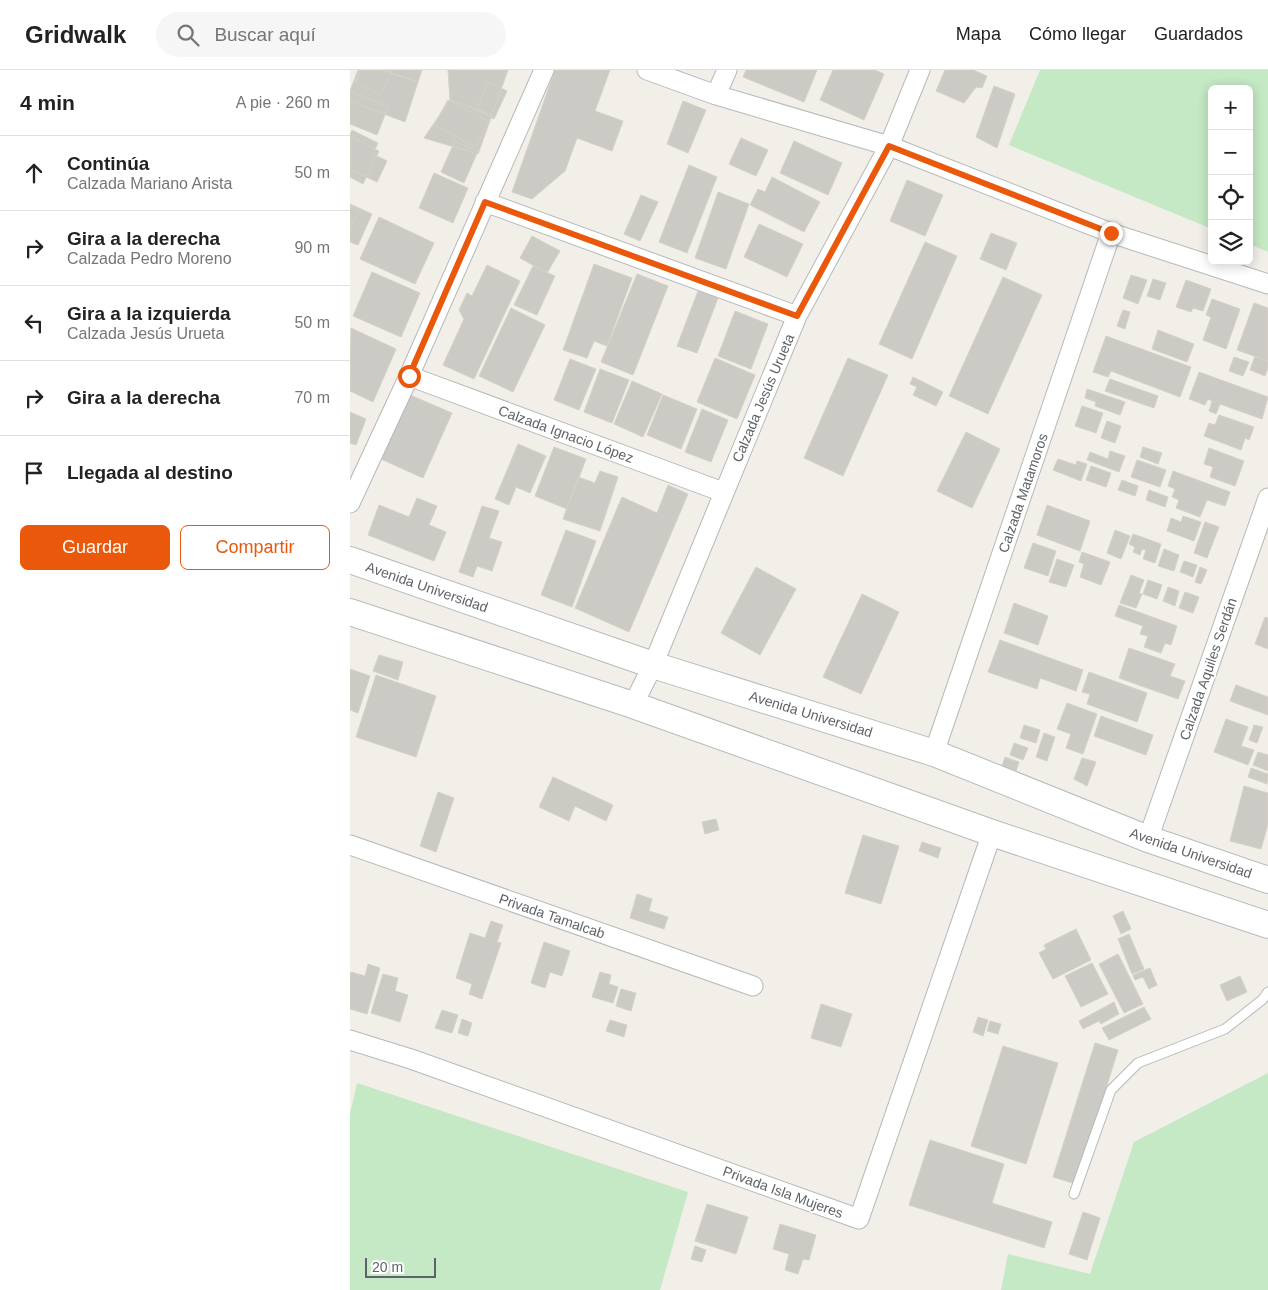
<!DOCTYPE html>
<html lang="es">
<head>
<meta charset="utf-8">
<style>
	body { margin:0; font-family:Arial,sans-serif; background:#f6f6f6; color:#222 }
	.controls { position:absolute; right:15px; top:15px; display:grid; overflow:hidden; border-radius:8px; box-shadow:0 2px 12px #0003 }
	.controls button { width:45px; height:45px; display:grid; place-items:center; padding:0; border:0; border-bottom:1px solid #e0e0e0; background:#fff; color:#222; font:25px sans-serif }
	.scale { position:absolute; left:15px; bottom:12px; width:71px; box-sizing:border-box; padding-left:5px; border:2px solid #5f6368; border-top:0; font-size:14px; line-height:18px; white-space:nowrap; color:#5f6368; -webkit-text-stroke:4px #fff; paint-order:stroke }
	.stop { position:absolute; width:15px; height:15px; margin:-11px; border:4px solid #ea580c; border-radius:50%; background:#fff }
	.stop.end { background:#ea580c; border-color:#fff; box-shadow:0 1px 5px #0008 }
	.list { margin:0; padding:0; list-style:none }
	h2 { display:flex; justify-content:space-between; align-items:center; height:65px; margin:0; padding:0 20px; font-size:21px }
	h2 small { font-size:16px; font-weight:400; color:#767676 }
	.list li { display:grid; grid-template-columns:32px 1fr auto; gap:15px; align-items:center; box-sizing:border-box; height:75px; padding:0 20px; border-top:1px solid #e0e0e0 }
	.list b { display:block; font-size:19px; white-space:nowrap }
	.list p { margin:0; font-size:16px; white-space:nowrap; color:#767676 }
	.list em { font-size:16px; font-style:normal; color:#767676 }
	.actions { display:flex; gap:10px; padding:15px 20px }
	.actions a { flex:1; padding:11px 0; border:1px solid #ea580c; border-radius:8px; text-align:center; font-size:18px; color:#ea580c }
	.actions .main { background:#ea580c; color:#fff }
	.icon { flex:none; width:28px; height:28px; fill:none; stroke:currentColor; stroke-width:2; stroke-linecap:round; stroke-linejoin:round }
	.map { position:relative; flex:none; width:918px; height:1220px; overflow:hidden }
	header { display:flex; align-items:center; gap:30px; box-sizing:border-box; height:70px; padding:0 25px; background:#fff; border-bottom:1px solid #e0e0e0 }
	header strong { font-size:24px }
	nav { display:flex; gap:28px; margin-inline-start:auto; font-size:18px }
	.search { width:350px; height:45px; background:#f6f6f6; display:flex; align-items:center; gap:12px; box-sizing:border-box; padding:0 18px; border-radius:28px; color:#767676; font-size:19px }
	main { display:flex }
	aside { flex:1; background:#fff }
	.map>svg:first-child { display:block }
</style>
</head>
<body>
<header>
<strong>Gridwalk</strong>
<div class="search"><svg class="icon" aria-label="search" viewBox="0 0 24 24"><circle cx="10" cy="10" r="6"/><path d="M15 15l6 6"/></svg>Buscar aquí</div>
<nav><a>Mapa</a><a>Cómo llegar</a><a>Guardados</a></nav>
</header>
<main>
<aside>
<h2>4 min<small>A pie · 260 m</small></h2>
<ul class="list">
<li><svg class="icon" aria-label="ahead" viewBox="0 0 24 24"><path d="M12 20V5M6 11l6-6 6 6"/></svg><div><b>Continúa</b><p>Calzada Mariano Arista</p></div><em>50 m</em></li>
<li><svg class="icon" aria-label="right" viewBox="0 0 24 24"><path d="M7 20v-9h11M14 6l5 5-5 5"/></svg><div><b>Gira a la derecha</b><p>Calzada Pedro Moreno</p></div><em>90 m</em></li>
<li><svg class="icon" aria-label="left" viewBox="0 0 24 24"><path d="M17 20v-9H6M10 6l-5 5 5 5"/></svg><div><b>Gira a la izquierda</b><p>Calzada Jesús Urueta</p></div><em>50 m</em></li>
<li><svg class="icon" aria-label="right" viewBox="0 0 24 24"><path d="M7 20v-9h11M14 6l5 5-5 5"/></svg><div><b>Gira a la derecha</b></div><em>70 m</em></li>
<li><svg class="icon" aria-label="arrive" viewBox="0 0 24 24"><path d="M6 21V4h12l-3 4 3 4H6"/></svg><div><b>Llegada al destino</b></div></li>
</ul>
<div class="actions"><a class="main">Guardar</a><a>Compartir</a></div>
</aside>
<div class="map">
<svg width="918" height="1220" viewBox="0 0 918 1220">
	<rect width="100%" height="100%" fill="#f1efe8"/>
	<path fill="#c5e8c5" d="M690,0H918V182L899,174V19H862V159L659,75Z
		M918,1003V1220H651L658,1184L740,1204L784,1072Z
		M7,1013L338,1122L310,1220H0V1044Z"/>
	<path fill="#cccac5" stroke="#d6d1c6" d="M8,0H32L68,12L55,52L0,31V21Z
		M11,0H43L30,25L5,12Z
		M32,0H72L68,12Z
		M98,0H158L142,45L100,30Z
		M205,0H260L245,41L273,51L262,81L227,68L215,101L182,129L162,122Z
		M396,0H467L454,32L393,7Z
		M483,0H525L534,4L514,50L470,30Z
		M595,0H623L637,6L632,18L626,17L614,33L586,21Z
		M138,12L157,21L144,49L126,40Z
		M644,16L665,24L647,78L626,67Z
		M0,21L38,37L27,65L0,54Z
		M98,30L139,52L126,77L84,55Z
		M100,30L142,45L128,84L74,68Z
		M333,31L356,40L338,83L317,74Z
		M2,60L28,73L23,84L37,91L27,112L0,99V65Z
		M0,66L29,81L13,114L0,107Z
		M391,68L418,80L406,106L379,94Z
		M105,71L128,81L114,113L91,102Z
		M444,71L492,93L478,125L430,103Z
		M339,95L367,107L337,183L309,172Z
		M84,103L118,118L103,153L69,138Z
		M422,107L470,132L454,162L400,135L408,119L415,122Z
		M557,110L593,125L575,166L540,151Z
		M368,122L399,134L376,199L345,188Z
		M291,125L308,132L290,171L274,164Z
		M0,134L22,144L8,175L0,172Z
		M0,136L9,140L0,160Z
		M29,147L84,173L65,214L10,189Z
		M409,154L453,174L437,207L394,187Z
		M641,163L667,173L656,200L630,189Z
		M182,166L210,181L197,203L170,188Z
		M575,172L607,186L562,289L529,274Z
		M244,194L282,208L257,276L244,271L237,288L213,280Z
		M137,195L170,211L124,309L93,295L114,249L109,240L117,223L122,226Z
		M183,196L205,206L187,245L164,235Z
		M22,202L70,223L51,267L3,246Z
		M287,204L318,216L283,305L251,292Z
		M781,205L797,210L788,234L773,228Z
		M653,207L692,225L638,344L599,326Z
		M803,209L816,213L810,230L797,226Z
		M836,210L861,219L853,241L843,238L841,242L826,237Z
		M348,221L368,228L347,283L327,276Z
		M862,229L890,239L876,279L853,270L861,247L856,245Z
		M904,233L918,238V291L887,280Z
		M161,238L195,255L163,322L129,306Z
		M773,240L780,242L775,259L767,256Z
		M385,241L418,254L401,299L368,286Z
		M1,258L46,279L23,332L0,321Z
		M808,260L844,274L837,292L802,279Z
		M756,266L841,297L830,327L761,301L758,307L743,302Z
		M905,286L918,291V298L915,306L900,300Z
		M884,287L899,292L893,306L879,301Z
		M365,288L405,305L387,349L347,332Z
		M498,288L538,305L493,406L454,388Z
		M220,289L246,299L229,340L204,330Z
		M250,299L279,310L262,353L234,342Z
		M849,302L918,327L912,349L870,334L866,344L859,341L862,331L858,329L855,335L839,329Z
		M563,307L593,322L586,336L563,325L567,317L560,314Z
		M760,309L808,326L804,338L755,321Z
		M282,311L312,324L293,367L264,354Z
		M737,319L775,332L770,345L745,336L746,332L735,328Z
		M60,325L102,343L73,408L31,389Z
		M313,325L347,339L331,379L297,365Z
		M732,336L753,343L746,363L725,356Z
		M352,339L378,350L361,392L335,382Z
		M0,342L16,349L6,375L0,373Z
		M869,345L904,357L899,370L895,368L891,380L854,366L859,353L865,355Z
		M757,351L771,356L765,373L751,368Z
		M616,362L650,379L622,438L587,421Z
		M168,374L196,386L180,423L166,417L159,435L145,429Z
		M204,377L236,389L217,439L185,426Z
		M793,377L812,383L808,394L790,387Z
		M859,378L894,391L885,416L860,407L863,397L854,394Z
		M760,381L775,386L769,402L737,390L740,382L758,389Z
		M708,389L726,395L727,391L737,394L731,411L703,400Z
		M787,390L816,400L810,417L781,407Z
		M741,396L761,403L756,417L736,410Z
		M250,401L268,407L250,461L213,449L228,407L245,413Z
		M823,401L880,422L875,436L857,430L850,447L826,438L829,430L822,427L825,419L818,416Z
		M772,410L788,416L785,426L768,420Z
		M318,415L338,424L279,562L225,538L272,427L307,443Z
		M799,420L818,427L815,437L796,430Z
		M67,428L87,436L79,455L96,462L84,491L18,465L29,435L59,447Z
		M697,435L740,451L730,481L687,465Z
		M132,436L149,441L139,468L152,472L142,501L127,496L123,507L109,502Z
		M833,446L851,452L844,471L817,461L821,448L831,452Z
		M855,452L869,457L857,488L844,483Z
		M216,460L246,471L222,537L191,525Z
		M765,460L780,466L771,489L757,483Z
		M783,464L811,474L805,493L793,489L796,480L792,479L790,485L783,482L785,477L779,474Z
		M683,473L706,481L698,506L674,498Z
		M814,479L829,485L824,501L808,496Z
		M732,482L760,492L751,515L730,507L734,494L729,492Z
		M707,489L724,495L716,517L699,512Z
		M834,491L847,495L843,507L830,502Z
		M406,497L446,519L410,585L371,563Z
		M850,497L857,500L851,514L845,512Z
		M781,505L794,510L789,523L792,524L786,538L770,533Z
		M798,510L812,515L807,529L793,524Z
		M818,517L829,521L825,536L813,531Z
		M835,522L849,527L843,543L829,538Z
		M512,524L549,542L511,624L473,607Z
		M664,533L698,546L688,575L654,563Z
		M769,535L827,556L821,575L815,573L811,583L794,577L798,566L790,564L793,556L765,546Z
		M915,547L918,548V579L905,574Z
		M650,570L733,600L726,621L690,608L687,619L638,602Z
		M779,578L825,594L820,606L835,611L828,629L769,608Z
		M29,585L53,592L48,610L23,601Z
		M0,599L20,606L8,643L0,640Z
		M739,602L797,623L787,652L737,634L740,624L732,622Z
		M26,605L86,626L66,687L6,667Z
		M886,615L918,627V645L880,631Z
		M717,633L747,644L733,684L716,678L721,664L707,659Z
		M751,646L803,665L796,685L744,666Z
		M876,649L898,657L891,676L904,680L898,695L864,682Z
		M674,655L690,660L686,673L670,668Z
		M904,655L913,657L907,673L899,670Z
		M694,663L705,667L697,691L686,687Z
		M664,673L678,678L673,690L660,685Z
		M908,682L918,685V701L903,695Z
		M655,687L669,692L666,701L652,696Z
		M732,688L746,692L737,716L724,709Z
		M901,698L918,704L917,714L898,707Z
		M203,707L263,735L256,751L225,736L219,751L189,737Z
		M894,716L918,723V754L911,779L880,771Z
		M88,722L104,728L86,782L70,776Z
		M366,749L369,760L355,764L352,752Z
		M513,765L549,776L531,834L495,823Z
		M572,772L591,778L588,788L569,781Z
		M287,824L302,829L299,841L318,847L314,859L280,848Z
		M773,841L781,859L771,864L763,846Z
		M141,851L153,855L147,872L151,873L132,929L119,924L122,914L106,908L120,863L135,868Z
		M726,859L741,890L703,909L689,883L696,879L694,875Z
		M779,864L794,899L782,904L768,869Z
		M194,872L220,881L212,906L200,902L195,918L181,913Z
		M768,884L793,934L774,943L749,894Z
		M742,893L758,924L731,937L715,906Z
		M18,894L30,898L17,944L0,939V904L1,902L15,906Z
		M800,898L807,915L799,919L793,907L785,910L783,905Z
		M250,902L261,905L259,914L268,917L263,933L242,927Z
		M33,904L48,908L45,921L58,925L50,952L21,943Z
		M890,906L897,922L877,931L870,915Z
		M271,919L286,923L281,941L266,936Z
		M764,932L769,944L751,954L749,951L733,959L729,951Z
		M471,934L502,944L491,977L461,968Z
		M794,937L801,949L759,970L752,958Z
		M92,940L108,945L102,963L85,958Z
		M628,947L638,950L633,966L623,962Z
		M112,949L122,953L118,966L108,963Z
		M260,950L277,955L274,967L256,961Z
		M640,951L651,954L648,964L637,961Z
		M745,973L768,980L726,1114L703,1107Z
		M653,976L708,993L676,1094L621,1076Z
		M580,1070L654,1094L642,1133L702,1152L694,1178L559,1135Z
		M357,1134L398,1147L386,1184L345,1171Z
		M733,1142L750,1148L737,1190L719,1184Z
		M430,1154L466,1165L459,1190L453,1189L448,1204L435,1200L439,1184L423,1179Z
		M345,1176L356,1180L352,1192L341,1189Z"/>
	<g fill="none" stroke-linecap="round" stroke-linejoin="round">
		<g stroke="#b5b8bc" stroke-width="11">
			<path id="lane" d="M724,1124L761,1020L788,993L875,959L912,930L918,922"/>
		</g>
		<g stroke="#b5b8bc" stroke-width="21">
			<path id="street" d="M297,0L366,25L539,76L761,163L918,214
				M366,25L377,0
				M135,132L447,246
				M59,306L373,422
				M0,433L59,306L194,0
				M283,635L303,595L447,246L539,76L570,0
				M584,683L761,163
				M798,769L918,428
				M0,775L403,916
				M0,970L61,989L509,1149L642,763"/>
		</g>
		<g stroke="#b6babf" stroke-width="28">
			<path id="secondary" d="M0,490L303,595L584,683L798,769L918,810
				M0,542L283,635L642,763L918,855"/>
		</g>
		<use href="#lane" stroke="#fff" stroke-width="9"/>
		<use href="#street" stroke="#fff" stroke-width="19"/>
		<use href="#secondary" stroke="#fff" stroke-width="26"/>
	</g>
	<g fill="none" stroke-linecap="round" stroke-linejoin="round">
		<path stroke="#ea580c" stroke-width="6" d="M59,306L135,132L447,246L539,76L761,163"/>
	</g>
	<g text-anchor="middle" stroke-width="4" stroke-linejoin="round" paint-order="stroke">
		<g font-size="14" fill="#5f6368" stroke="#fff">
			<text transform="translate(413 328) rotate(-67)" y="5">Calzada Jesús Urueta</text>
			<text transform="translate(216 364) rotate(20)" y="5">Calzada Ignacio López</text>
			<text transform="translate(673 423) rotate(-71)" y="5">Calzada Matamoros</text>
			<text transform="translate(77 517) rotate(19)" y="5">Avenida Universidad</text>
			<text transform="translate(858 599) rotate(-71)" y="5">Calzada Aquiles Serdán</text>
			<text transform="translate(461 644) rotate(17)" y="5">Avenida Universidad</text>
			<text transform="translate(841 783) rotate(19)" y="5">Avenida Universidad</text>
			<text transform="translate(202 846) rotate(19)" y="5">Privada Tamalcab</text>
			<text transform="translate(433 1122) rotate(20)" y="5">Privada Isla Mujeres</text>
		</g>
	</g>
</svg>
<div class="controls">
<button>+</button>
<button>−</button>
<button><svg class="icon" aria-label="locate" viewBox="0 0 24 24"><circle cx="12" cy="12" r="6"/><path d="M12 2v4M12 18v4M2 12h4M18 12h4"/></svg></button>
<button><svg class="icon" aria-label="layers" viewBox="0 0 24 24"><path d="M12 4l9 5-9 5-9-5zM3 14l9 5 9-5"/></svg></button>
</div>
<div class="scale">20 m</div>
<div class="stop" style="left:59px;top:306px"></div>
<div class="stop end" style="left:761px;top:163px"></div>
</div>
</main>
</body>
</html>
